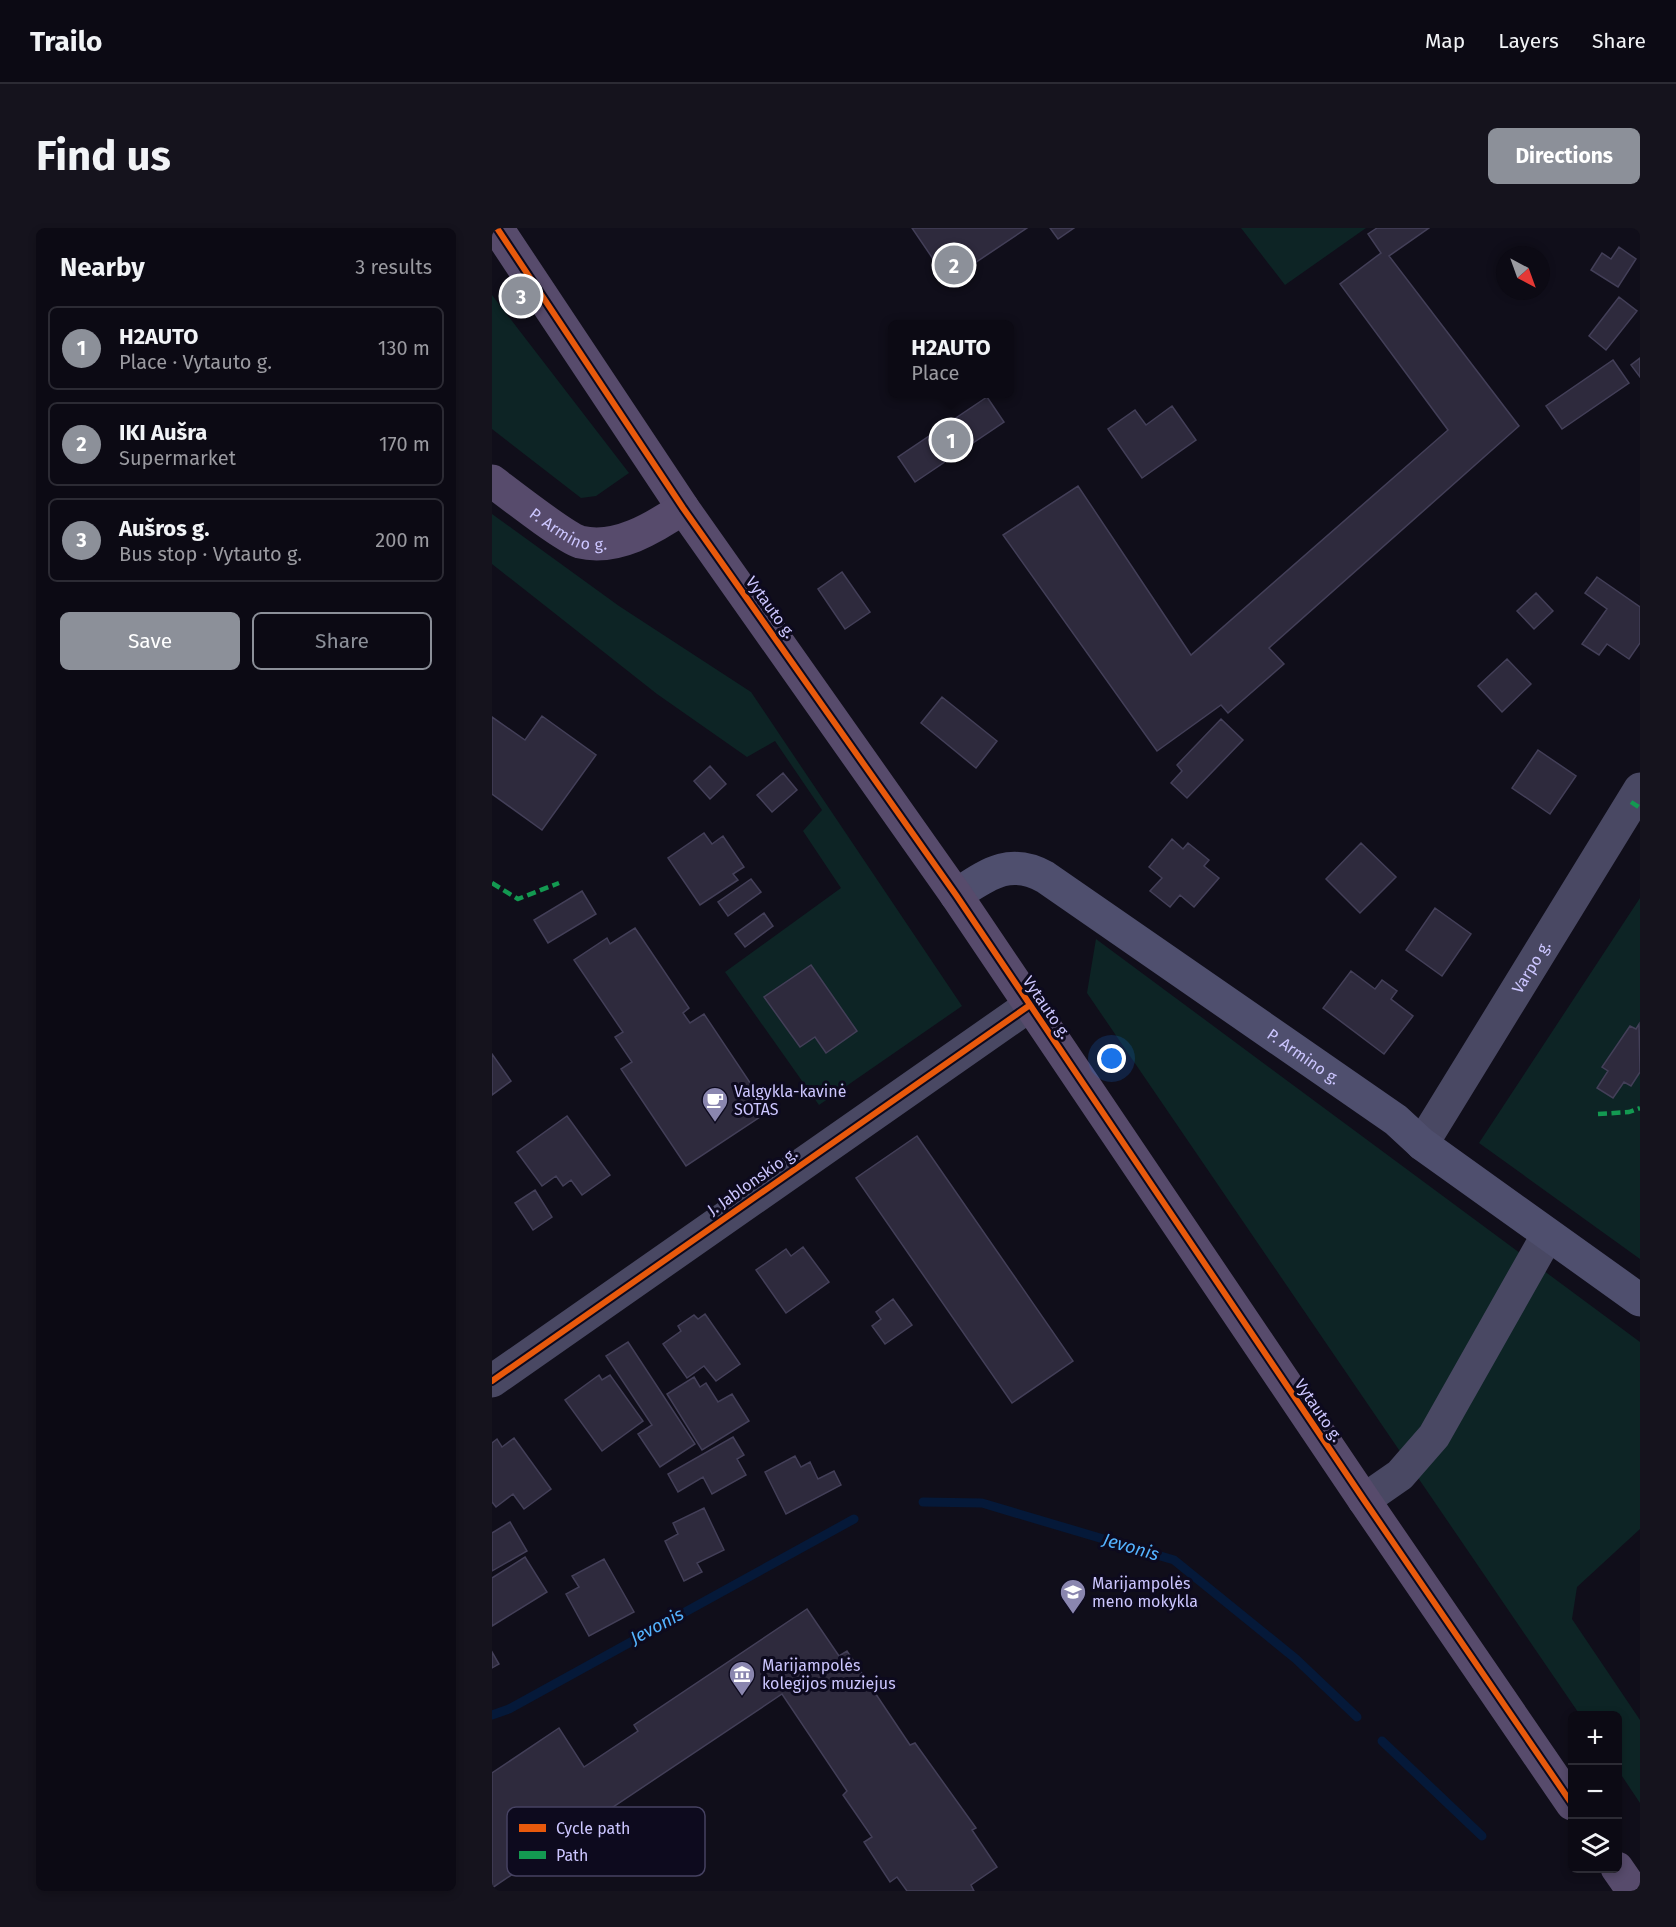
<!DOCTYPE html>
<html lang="en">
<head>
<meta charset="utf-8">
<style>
	body { margin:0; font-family:"Fira Sans",sans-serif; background:#15131d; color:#f1f3f6 }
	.controls { position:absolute; right:18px; bottom:18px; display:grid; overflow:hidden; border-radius:9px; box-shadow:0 3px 9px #0003 }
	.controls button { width:54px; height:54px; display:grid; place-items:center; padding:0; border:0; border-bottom:2px solid #2c2b34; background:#0c0a14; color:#f1f3f6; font:30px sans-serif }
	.compass { position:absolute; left:1004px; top:18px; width:54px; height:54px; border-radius:50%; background:#0c0a14; box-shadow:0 3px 9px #0003; rotate:139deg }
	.you { position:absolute; left:620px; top:831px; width:21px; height:21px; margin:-15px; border:4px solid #fff; border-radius:50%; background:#1a73e8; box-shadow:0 0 0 9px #1a73e833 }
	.badge { display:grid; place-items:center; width:39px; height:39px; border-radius:50%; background:#8c9099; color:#fff; font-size:20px; font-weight:700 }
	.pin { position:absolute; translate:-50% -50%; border:3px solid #fff; box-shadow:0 2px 6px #0006 }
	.popup { position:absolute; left:396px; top:92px; width:126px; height:78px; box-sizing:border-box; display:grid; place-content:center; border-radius:9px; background:#0c0a14; filter:drop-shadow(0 2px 4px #0005); font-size:20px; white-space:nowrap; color:#9a9aa0 }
	.popup b { font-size:22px; color:#f1f3f6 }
	.popup::after { content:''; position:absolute; left:50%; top:100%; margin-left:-12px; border:12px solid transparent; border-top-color:#0c0a14 }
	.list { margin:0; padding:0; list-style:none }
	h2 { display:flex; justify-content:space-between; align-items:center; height:78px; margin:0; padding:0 24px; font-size:26px }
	h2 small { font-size:20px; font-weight:400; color:#9a9aa0 }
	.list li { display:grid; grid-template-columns:39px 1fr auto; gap:18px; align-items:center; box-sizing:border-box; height:84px; margin:0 12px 12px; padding:0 12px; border:2px solid #2c2b34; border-radius:9px }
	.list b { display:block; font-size:22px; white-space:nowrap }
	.list p { margin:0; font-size:20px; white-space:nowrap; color:#9a9aa0 }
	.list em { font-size:20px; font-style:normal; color:#9a9aa0 }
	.actions { display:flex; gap:12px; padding:18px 24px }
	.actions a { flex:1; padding:14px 0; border:2px solid #8c9099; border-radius:9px; text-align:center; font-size:21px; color:#8c9099 }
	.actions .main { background:#8c9099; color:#fff }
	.icon { flex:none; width:33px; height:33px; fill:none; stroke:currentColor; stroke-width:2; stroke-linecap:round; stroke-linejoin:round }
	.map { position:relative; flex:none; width:1148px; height:1663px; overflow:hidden; border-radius:9px }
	header { display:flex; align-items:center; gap:36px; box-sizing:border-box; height:84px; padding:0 30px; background:#0c0a14; border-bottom:2px solid #2c2b34 }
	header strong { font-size:28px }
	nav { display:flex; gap:33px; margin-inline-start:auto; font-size:21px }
	.intro { display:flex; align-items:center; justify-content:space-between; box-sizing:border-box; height:144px; padding:0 36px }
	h1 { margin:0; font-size:42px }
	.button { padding:15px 27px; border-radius:9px; background:#8c9099; color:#fff; font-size:21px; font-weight:700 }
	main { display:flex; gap:36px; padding:0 36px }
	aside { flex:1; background:#0c0a14; border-radius:9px; box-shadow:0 3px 9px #0003 }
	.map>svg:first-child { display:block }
</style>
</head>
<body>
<header>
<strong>Trailo</strong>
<nav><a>Map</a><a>Layers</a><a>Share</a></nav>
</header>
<div class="intro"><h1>Find us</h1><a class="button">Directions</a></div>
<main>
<aside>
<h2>Nearby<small>3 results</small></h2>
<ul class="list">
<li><span class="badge">1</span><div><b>H2AUTO</b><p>Place · Vytauto g.</p></div><em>130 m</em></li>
<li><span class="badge">2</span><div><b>IKI Aušra</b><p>Supermarket</p></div><em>170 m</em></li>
<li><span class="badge">3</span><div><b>Aušros g.</b><p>Bus stop · Vytauto g.</p></div><em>200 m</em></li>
</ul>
<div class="actions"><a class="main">Save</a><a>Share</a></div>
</aside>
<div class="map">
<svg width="1148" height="1663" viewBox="0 0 1148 1663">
	<rect width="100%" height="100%" fill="#100e1a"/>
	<path fill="#0d2425" d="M749,0H874L793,57Z
		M0,67L137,245L104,268L89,270L0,201Z
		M0,286L127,378L259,464L470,778L327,877L233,744L349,660L311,603L330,582L283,513L255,529L165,466L0,336Z
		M1148,670V1031L987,915Z
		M604,711L1148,1114V1301L1085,1359L1080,1391L1148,1492V1575L1126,1542V1488L1088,1487L595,765Z"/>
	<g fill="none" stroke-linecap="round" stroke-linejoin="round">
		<path stroke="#051939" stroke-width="9" d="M431,1274L490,1275L682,1332L804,1431L865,1489
			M0,1487L17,1481L362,1291
			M890,1513L990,1608"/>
	</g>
	<path fill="#2e2a3d" stroke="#433f58" stroke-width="1.5" d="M420,0H535L456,53Z
		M558,0H582L566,11Z
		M885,0H937L897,28L1027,198L777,420L792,436L736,485L729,477L665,523L511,307L586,258L699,427L956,202L848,56L889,25L876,6Z
		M1127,19L1144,31L1126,59L1099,42L1110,25L1119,31Z
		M1127,69L1145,83L1114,122L1097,108Z
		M1148,130V149L1139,137Z
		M1121,132L1137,155L1070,201L1054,178Z
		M495,169L512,194L423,254L406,229Z
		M680,178L704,212L650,250L616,201L643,182L654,197Z
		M350,344L378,384L353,401L326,361Z
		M1105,349L1148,379V415L1137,431L1115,416L1107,427L1090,416L1115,381L1093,365Z
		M1044,365L1061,383L1042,401L1025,383Z
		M1015,431L1039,456L1010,484L986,458Z
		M450,469L505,513L484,540L429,495Z
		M50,488L104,527L50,602L0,566V489L33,512Z
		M729,491L751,512L695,570L679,555L690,543L685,537Z
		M1046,522L1084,548L1058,586L1020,560Z
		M218,538L234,556L218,571L202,553Z
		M291,545L305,562L280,584L265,567Z
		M212,605L220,616L231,608L252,639L241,646L246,652L208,677L176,630Z
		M680,611L691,621L696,615L717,632L712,638L727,650L702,679L688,667L678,679L658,663L670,650L657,639Z
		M869,615L904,649L868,685L834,651Z
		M259,651L269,664L236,688L226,674Z
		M90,663L104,686L56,715L42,692Z
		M943,680L979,706L950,748L914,722Z
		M272,685L281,698L253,719L243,706Z
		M143,700L197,780L191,785L198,795L212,786L277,883L194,938L129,841L140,834L123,809L131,804L82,732L115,710L118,716Z
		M319,737L365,803L334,825L323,809L308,819L272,769Z
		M859,743L883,761L890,752L905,763L899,771L921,788L892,826L831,780Z
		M1147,796L1148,844L1139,858L1132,854L1121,870L1105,860L1116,843L1110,839L1138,798L1144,801Z
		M0,826L19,853L0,867Z
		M75,888L118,947L90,967L79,952L71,958L64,948L50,958L25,924Z
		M425,908L581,1133L520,1175L364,950Z
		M43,962L60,989L41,1002L23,975Z
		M311,1019L337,1054L294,1085L264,1042L294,1021L299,1028Z
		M401,1071L420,1097L393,1116L380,1098L389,1091L384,1084Z
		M213,1086L248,1136L224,1153L212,1138L195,1150L171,1116L189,1103L186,1098L202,1087L206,1091Z
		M136,1114L203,1216L168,1239L146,1206L160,1197L114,1128Z
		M107,1147L110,1152L118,1147L151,1193L110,1223L73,1172Z
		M202,1149L208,1159L214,1155L226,1174L240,1166L257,1193L210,1222L175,1166Z
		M241,1209L252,1227L245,1231L254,1247L220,1266L211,1249L186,1264L176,1246Z
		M22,1210L59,1261L32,1281L21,1266L4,1279L0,1274V1215L5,1211L10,1219Z
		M303,1228L309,1239L318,1234L326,1251L342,1243L349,1257L294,1286L273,1244Z
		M212,1280L232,1322L205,1335L210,1344L192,1353L173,1313L186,1306L181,1295Z
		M18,1294L35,1323L0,1343V1305Z
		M33,1329L55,1364L0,1398V1350Z
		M112,1331L142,1384L97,1408L74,1366L87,1359L80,1348Z
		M315,1381L347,1428L355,1423L418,1517L423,1515L484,1600L480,1602L505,1639L479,1657L482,1663H415L405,1649L398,1654L372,1614L380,1609L351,1567L355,1563L290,1466L0,1660V1545L67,1500L92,1539L146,1503L142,1497Z
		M0,1424L7,1436L0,1440Z"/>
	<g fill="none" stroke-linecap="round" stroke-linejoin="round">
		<g stroke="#494863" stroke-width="33">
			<path id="s1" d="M930,916L1148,561"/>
			<path d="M0,1153L538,777"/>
			<path d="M872,1272L908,1247L942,1208L1055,1008"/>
		</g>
		<path stroke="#4f4f6e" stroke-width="33" id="s2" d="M464,667C495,647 517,629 553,649L904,892L930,916L1148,1072"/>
		<g stroke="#574b6c" stroke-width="33">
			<path d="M5,0L191,280L464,667L872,1272L1080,1576"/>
			<path id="s3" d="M0,253C16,265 72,309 88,314C124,323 162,300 191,280"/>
			<path d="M1125,1640L1141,1663"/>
		</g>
		<path stroke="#139951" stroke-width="4.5" stroke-dasharray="9 4.5" stroke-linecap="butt" d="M1139,574L1148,580
			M0,655L26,671L67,655
			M1106,886L1137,884L1148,880"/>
		<g stroke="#0d0a1e" stroke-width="10">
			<path id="cycleway" d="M5,0L191,280L464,667L872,1272L1080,1576
				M0,1153L538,777"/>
		</g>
		<use href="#cycleway" stroke="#e8590c" stroke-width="6"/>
	</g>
	<defs>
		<g id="cafe-pin" transform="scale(1.35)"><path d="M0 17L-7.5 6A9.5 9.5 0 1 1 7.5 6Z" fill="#8a86af" stroke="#0d0a1e"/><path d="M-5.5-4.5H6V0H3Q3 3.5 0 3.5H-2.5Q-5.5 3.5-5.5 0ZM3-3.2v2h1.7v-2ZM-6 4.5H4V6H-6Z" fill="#fff"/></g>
		<g id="school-pin" transform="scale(1.35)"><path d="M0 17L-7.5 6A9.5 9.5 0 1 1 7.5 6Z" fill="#8a86af" stroke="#0d0a1e"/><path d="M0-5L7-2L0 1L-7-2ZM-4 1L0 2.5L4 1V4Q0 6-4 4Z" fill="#fff"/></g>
		<g id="museum-pin" transform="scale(1.35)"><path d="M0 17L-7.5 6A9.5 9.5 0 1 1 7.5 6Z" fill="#8a86af" stroke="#0d0a1e"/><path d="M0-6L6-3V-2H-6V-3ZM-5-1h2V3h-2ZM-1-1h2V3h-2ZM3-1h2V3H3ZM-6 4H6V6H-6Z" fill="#fff"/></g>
	</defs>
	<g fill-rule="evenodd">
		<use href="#cafe-pin" x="223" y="872"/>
		<use href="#school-pin" x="581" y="1364"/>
		<use href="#museum-pin" x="250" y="1446"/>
	</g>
	<g text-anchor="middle" stroke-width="6" stroke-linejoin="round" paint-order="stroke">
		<g font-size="16" fill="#ccc6ff" stroke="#0d0a1e">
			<text dy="6" stroke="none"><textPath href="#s3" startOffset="92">P. Armino g.</textPath></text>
			<text transform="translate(279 379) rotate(54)" y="6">Vytauto g.</text>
			<text dy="6" stroke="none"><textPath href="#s1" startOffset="208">Varpo g.</textPath></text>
			<text transform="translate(555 779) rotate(56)" y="6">Vytauto g.</text>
			<text dy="6" stroke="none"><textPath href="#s2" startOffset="412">P. Armino g.</textPath></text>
			<text transform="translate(260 953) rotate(-35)" y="6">J. Jablonskio g.</text>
			<text transform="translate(827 1182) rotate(56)" y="6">Vytauto g.</text>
		</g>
		<g font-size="16" fill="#ccc6ff" stroke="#0d0a1e" text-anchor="start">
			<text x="242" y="869">Valgykla-kavinė<tspan x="242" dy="18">SOTAS</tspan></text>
			<text x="600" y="1361">Marijampolės<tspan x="600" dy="18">meno mokykla</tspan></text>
			<text x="270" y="1443">Marijampolės<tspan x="270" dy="18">kolegijos muziejus</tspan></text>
		</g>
		<g font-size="18" font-style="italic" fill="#54b3ff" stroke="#0d0a1e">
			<text transform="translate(639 1319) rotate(16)" y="6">Jevonis</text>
			<text transform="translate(165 1398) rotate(-28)" y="6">Jevonis</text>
		</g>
	</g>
	<rect x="15" y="1579" width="198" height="69" rx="9" fill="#0d0a1e" stroke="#464262" stroke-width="1.5"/>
	<rect x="27" y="1596" width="27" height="8" fill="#e8590c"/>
	<rect x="27" y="1623" width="27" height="8" fill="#139951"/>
	<g font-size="16" fill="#ccc6ff">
		<text x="64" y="1606">Cycle path</text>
		<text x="64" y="1633">Path</text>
	</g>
</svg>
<div class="controls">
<button>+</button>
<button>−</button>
<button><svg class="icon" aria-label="layers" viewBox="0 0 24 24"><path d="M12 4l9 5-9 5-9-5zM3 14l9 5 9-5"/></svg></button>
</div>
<svg class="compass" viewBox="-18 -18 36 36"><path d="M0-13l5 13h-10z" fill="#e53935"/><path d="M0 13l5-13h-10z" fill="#9a9aa0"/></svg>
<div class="you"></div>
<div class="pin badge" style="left:459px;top:212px">1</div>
<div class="popup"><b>H2AUTO</b>Place</div>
<div class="pin badge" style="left:462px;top:37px">2</div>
<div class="pin badge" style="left:29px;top:68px">3</div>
</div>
</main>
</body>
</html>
